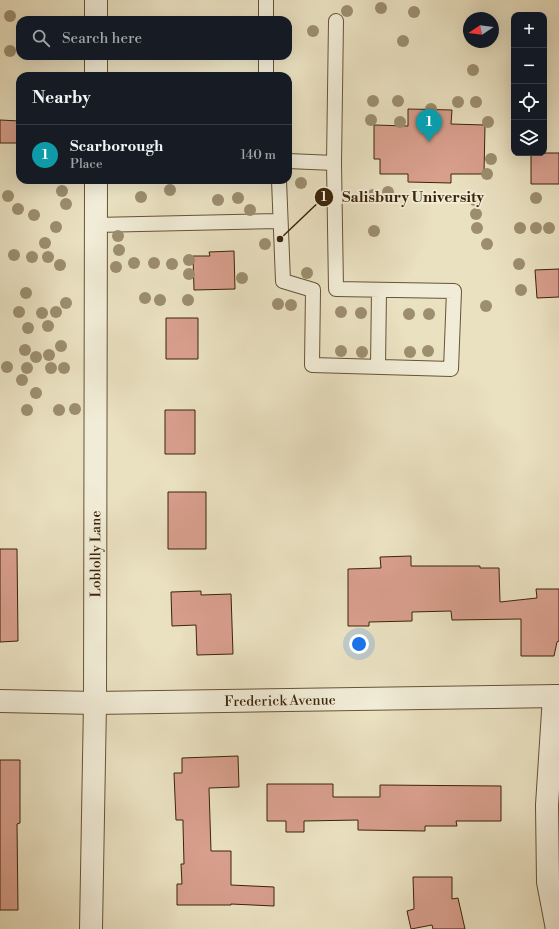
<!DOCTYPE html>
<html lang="en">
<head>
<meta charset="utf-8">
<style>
	body { margin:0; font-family:"Libre Bodoni",serif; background:#242831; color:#f1f3f6 }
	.controls { position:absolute; right:12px; top:12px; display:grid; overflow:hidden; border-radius:8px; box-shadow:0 4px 16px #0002 }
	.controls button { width:36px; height:36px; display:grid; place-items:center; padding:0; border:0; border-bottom:1px solid #363941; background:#171b24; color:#f1f3f6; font:20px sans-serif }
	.compass { position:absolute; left:463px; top:12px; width:36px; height:36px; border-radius:50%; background:#171b24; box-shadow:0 4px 16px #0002; rotate:257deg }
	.you { position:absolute; left:359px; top:644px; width:14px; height:14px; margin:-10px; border:3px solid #fff; border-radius:50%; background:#1a73e8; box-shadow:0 0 0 6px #1a73e833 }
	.badge { display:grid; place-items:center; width:26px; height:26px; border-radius:50%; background:#8c9099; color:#fff; font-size:13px; font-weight:700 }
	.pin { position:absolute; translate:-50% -33px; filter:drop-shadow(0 1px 2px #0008) }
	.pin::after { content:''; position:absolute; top:21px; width:14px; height:12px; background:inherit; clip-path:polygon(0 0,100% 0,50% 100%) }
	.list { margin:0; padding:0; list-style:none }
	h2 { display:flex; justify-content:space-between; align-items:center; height:52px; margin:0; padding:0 16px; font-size:17px }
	h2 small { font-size:13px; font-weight:400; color:#9ea1a6 }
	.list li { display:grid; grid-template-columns:26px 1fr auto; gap:12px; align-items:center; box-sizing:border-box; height:60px; padding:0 16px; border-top:1px solid #363941 }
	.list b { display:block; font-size:15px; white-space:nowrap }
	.list p { margin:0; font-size:13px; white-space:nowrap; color:#9ea1a6 }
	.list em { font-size:13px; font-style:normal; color:#9ea1a6 }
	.icon { flex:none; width:22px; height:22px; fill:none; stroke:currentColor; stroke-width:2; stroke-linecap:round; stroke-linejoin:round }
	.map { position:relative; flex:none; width:559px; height:929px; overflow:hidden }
	.search { position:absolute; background:#171b24; box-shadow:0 4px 16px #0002; left:16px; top:16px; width:276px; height:44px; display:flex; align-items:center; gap:10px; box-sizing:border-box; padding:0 14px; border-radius:12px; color:#9ea1a6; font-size:15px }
	.panel { position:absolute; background:#171b24; box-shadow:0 4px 16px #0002; left:16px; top:72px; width:276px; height:112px; border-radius:12px }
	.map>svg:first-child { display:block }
</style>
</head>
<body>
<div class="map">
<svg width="559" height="929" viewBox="0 0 559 929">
	<rect width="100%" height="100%" fill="#eae1c1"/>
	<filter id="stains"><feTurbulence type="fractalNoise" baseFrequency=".005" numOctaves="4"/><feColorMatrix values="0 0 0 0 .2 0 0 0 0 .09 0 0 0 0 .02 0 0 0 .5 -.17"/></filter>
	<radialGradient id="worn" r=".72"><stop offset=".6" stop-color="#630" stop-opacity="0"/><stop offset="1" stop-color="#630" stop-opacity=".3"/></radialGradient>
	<path fill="#d89f8d" stroke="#3b2408" d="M408,109L452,110L451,124L485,125L484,174H451V183L408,182V174H380V159H374V125L408,126Z
		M0,120L20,121V143H0Z
		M531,153H559V184H531Z
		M234,251L235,289L194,290L193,256H210L209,252Z
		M559,269V297L537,298L535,270Z
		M166,318H198V359H166Z
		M165,410H195V454H165Z
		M168,492H206V549H168Z
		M0,549H17L18,641L0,642Z
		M411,556V566H480V568H499L500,602L537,598L536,589H559V641L557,642L554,656H521V619L452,620L451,611L412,612V621L369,622V626H348V569L381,568L380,557Z
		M201,591V595L231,594L233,654L197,655L196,625L172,626L171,592Z
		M238,756L239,787L209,788L211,851H231V885L274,887V906L231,904V905H177V884H182L181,864H184L183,824V820H176L174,773H182V758Z
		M0,760H20V823L17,824L18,910H0Z
		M267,784H333V797H380V785L501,786V821H456L457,826H425V831L358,830V820L304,821V832H286V821H267Z
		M413,877H452V899L458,898L465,929H433L432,925L411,929L407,911L414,909Z"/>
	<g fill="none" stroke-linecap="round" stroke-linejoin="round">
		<g stroke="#675336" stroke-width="16">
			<path id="service" d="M266,20V0
				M266,76V56
				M334,163L336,21
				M279,180L283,281L313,290L312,365L451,369L454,291L336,289L334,163L288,161
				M95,225L279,221
				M378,367L379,290"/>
		</g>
		<g stroke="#675336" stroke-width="24">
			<g id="minor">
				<path d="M96,20V0"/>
				<path d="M96,76V56"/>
				<path d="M554,696L547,805L548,882L557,929"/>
				<path id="s1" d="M0,701L95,703L559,696"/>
				<path id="s2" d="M91,929L95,703L96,180"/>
			</g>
		</g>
		<use href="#service" stroke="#f1ecd7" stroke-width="14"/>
		<use href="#minor" stroke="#f1ecd7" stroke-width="22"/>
	</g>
	<g fill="#9c8e6e">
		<circle cx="381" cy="8" r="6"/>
		<circle cx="347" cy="11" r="6"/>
		<circle cx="414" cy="12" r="6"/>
		<circle cx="10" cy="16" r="6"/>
		<circle cx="313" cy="31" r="6"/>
		<circle cx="403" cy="41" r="6"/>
		<circle cx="10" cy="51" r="6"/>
		<circle cx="473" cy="70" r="6"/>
		<circle cx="373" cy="101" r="6"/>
		<circle cx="398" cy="101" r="6"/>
		<circle cx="458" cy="102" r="6"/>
		<circle cx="476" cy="102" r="6"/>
		<circle cx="431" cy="109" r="6"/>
		<circle cx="371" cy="120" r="6"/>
		<circle cx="400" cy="122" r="6"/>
		<circle cx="488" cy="122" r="6"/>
		<circle cx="491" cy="159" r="6"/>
		<circle cx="487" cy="174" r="6"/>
		<circle cx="301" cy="183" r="6"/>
		<circle cx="170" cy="190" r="6"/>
		<circle cx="62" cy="191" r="6"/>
		<circle cx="388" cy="192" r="6"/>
		<circle cx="373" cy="195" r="6"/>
		<circle cx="8" cy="196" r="6"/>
		<circle cx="141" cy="197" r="6"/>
		<circle cx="238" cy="198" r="6"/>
		<circle cx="536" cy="198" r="6"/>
		<circle cx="218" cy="200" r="6"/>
		<circle cx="475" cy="200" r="6"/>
		<circle cx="66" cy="204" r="6"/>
		<circle cx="18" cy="209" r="6"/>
		<circle cx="250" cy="210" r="6"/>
		<circle cx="476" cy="214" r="6"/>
		<circle cx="34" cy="215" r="6"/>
		<circle cx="56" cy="227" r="6"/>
		<circle cx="477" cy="228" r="6"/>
		<circle cx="520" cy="228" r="6"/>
		<circle cx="536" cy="228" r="6"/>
		<circle cx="549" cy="228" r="6"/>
		<circle cx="374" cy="231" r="6"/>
		<circle cx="118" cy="236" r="6"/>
		<circle cx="45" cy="243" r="6"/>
		<circle cx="265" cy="244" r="6"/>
		<circle cx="487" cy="244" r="6"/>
		<circle cx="119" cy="250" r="6"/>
		<circle cx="14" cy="255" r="6"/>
		<circle cx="32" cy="257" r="6"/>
		<circle cx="48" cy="257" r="6"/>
		<circle cx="189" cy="260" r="6"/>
		<circle cx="134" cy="263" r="6"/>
		<circle cx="154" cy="263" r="6"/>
		<circle cx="172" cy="264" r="6"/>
		<circle cx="519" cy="264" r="6"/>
		<circle cx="60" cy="265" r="6"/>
		<circle cx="116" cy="267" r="6"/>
		<circle cx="307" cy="273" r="6"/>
		<circle cx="189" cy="274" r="6"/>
		<circle cx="242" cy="278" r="6"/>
		<circle cx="521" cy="290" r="6"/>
		<circle cx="26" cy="293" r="6"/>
		<circle cx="145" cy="298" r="6"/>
		<circle cx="160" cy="300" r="6"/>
		<circle cx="188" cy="300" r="6"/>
		<circle cx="66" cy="303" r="6"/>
		<circle cx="278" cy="304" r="6"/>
		<circle cx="291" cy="305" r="6"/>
		<circle cx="486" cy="306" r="6"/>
		<circle cx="19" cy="312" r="6"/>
		<circle cx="56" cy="312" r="6"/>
		<circle cx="341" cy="312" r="6"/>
		<circle cx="42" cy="313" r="6"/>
		<circle cx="361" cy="313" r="6"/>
		<circle cx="409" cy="314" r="6"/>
		<circle cx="429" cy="314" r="6"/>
		<circle cx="48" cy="326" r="6"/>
		<circle cx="28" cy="328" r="6"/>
		<circle cx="61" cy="346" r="6"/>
		<circle cx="25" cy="350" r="6"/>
		<circle cx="341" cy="351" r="6"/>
		<circle cx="428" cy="351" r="6"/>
		<circle cx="362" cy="352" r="6"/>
		<circle cx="410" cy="352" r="6"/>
		<circle cx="49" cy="355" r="6"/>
		<circle cx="36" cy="357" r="6"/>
		<circle cx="7" cy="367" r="6"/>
		<circle cx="27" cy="368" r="6"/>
		<circle cx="51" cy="368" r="6"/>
		<circle cx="64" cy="368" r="6"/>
		<circle cx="22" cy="380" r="6"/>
		<circle cx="36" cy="393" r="6"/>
		<circle cx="75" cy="409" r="6"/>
		<circle cx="27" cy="410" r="6"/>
		<circle cx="59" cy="410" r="6"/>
	</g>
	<g text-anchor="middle" stroke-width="4" stroke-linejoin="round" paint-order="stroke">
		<g font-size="14" fill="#3b2408" stroke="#f1ecd7">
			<text dy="5" stroke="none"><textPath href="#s2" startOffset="375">Loblolly Lane</textPath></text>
			<text dy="5" stroke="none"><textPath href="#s1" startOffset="280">Frederick Avenue</textPath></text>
		</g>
	</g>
	<path fill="none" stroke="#3b2408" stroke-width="1.5" d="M280 239L324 197"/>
	<g fill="#3b2408" stroke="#f1ecd7" stroke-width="1.5">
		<circle cx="280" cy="239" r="4"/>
		<circle cx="324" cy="197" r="10"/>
	</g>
	<g font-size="12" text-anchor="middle" font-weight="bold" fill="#fff">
		<text x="324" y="201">1</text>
	</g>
	<g font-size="15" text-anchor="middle" font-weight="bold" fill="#3b2408" stroke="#f1ecd7" stroke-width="4" stroke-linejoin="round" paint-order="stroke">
		<text x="413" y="202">Salisbury University</text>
	</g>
	<rect width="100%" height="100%" filter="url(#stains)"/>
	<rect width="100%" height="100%" fill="url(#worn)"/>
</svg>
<div class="controls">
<button>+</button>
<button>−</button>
<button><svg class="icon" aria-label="locate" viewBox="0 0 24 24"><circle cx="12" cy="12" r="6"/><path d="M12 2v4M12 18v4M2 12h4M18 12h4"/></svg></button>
<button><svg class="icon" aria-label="layers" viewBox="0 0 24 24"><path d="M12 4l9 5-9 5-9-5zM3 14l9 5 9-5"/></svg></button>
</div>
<svg class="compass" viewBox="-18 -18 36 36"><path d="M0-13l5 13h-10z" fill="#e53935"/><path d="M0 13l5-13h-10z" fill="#9ea1a6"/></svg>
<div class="you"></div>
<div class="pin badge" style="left:429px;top:142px;background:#0f9aa8">1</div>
<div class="search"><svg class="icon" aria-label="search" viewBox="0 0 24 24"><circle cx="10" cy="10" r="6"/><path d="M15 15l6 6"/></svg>Search here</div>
<section class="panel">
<h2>Nearby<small></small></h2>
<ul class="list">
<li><span class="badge" style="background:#0f9aa8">1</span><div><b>Scarborough</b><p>Place</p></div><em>140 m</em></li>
</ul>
</section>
</div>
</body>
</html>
